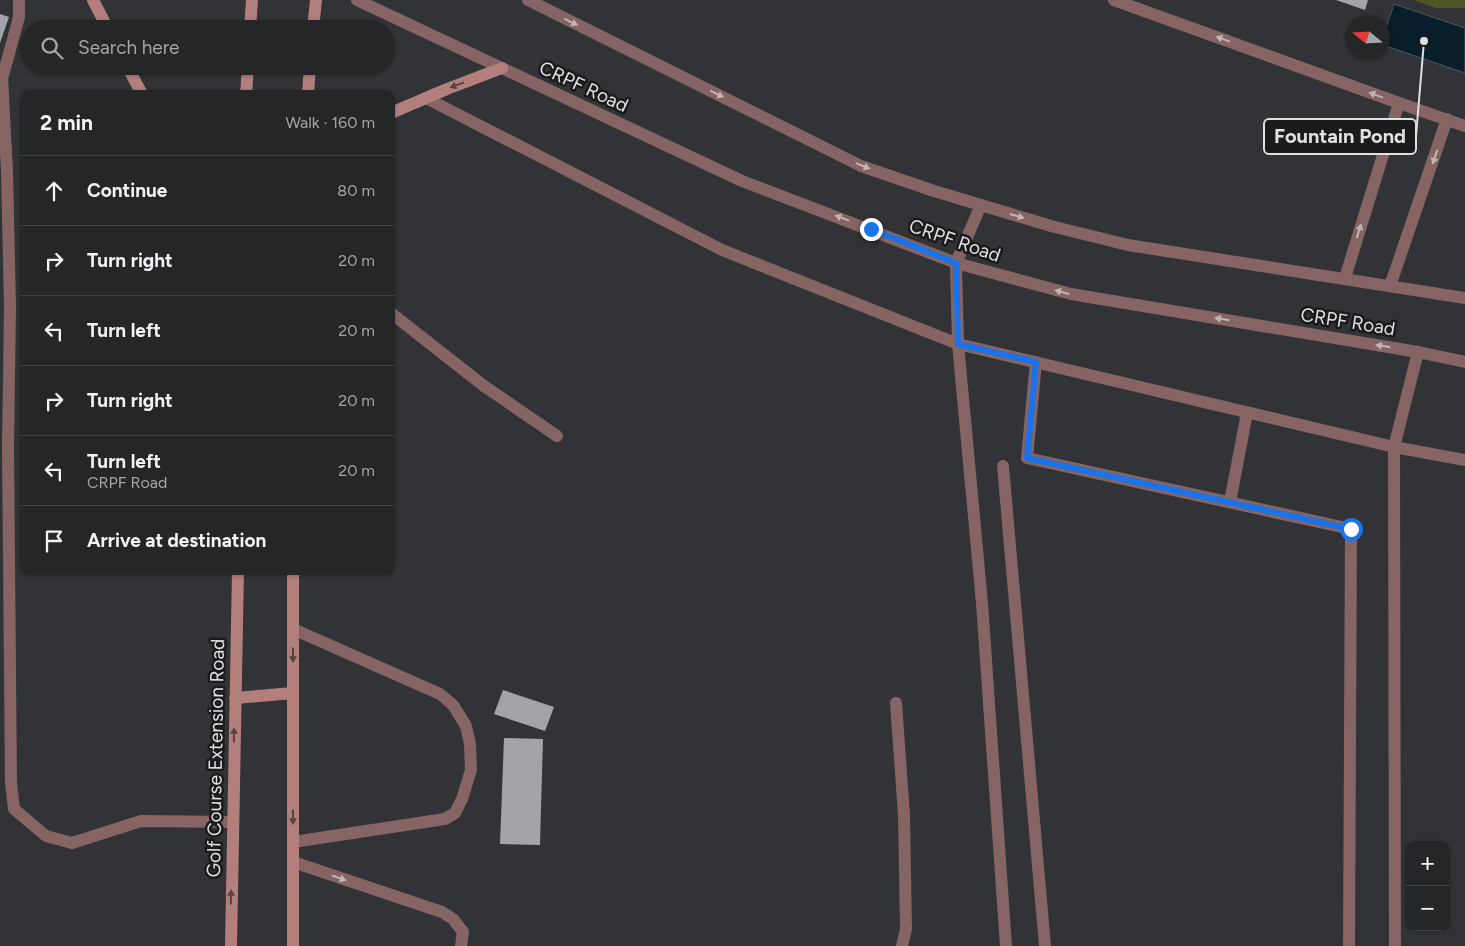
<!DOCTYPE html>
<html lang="en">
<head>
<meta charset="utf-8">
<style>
	body { margin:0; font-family:Figtree,sans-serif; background:#2d2e30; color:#f1f3f6 }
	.controls { position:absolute; right:15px; bottom:15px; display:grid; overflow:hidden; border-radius:10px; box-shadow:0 1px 4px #0004 }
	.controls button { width:45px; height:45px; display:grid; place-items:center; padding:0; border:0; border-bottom:1px solid #424345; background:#252628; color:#f1f3f6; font:25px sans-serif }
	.compass { position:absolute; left:1345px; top:15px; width:45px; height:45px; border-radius:50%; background:#252628; box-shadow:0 1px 4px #0004; rotate:288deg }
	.stop { position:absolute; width:15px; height:15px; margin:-11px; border:4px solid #1a73e8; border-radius:50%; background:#fff }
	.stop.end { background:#1a73e8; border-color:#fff; box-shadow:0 1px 5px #0008 }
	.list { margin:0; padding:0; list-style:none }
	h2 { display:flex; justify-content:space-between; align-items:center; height:65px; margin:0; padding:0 20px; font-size:21px }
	h2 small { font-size:16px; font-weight:400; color:#a3a5a8 }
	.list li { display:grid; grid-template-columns:32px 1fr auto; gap:15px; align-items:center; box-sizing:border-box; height:70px; padding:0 20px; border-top:1px solid #424345 }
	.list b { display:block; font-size:19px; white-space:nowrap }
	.list p { margin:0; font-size:16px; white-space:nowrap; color:#a3a5a8 }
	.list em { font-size:16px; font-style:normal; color:#a3a5a8 }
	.icon { flex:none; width:28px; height:28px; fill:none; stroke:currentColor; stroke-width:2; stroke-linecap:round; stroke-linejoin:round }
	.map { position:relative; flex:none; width:1465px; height:946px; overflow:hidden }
	.search { position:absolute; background:#252628; box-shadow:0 1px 4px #0004; left:20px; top:20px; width:375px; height:55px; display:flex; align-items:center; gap:12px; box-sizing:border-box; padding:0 18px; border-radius:28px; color:#a3a5a8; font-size:19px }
	.panel { position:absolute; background:#252628; box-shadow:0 1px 4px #0004; left:20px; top:90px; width:375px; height:485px; border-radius:10px }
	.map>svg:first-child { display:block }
</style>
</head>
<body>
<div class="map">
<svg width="1465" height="946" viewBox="0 0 1465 946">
	<rect width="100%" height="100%" fill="#313336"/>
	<path fill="#505525" d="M1413,0H1465V8H1437Z"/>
	<path fill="#091e2b" stroke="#4a5862" d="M1394,4L1465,28V73L1383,45V36Z"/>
	<path fill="#a4a3a7" d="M1336,0H1368L1365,10Z
		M0,14L9,17L0,43Z
		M503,690L554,707L545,731L494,714Z
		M504,738L543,739L540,845L500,844Z"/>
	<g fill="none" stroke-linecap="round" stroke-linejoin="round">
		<path stroke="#856463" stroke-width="12" d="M391,313L484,386L557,436
			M1036,362L1027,458L1351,529L1349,946
			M1003,466L1045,946
			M1230,502L1247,413
			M293,629L440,694L453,705L466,726L470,744L471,770L462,799L455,813L445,819L293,842
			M293,862L442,912L453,919L463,932L461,946"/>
		<path stroke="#856463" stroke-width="12" d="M1114,0L1399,103L1345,278
			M2,76L7,171L10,307L8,447L11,783L14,809L46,836L72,843L141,821L233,822
			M1,83L19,17V0
			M426,98L722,250L958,344L1394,447L1465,460
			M1399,103L1465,126
			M981,205L956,263L958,344L982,603L1006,946
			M1390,286L1447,119
			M896,703L904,815L906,929L902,946
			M1395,946L1394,447L1418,352"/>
		<path stroke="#856463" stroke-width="12" d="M357,0L742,181L956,263L1071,294L1418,352L1465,362
			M528,0L861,166L934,191L1051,226L1128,245L1465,298"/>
		<path stroke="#b27f7d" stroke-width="12" d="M93,0L108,29
			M250,29L252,0
			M313,29L316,0
			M127,66L142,94
			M246,94L248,66
			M308,94L310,66
			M391,113L447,89L502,68
			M293,571V946
			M235,698L293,693
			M231,946L238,571"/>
	</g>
	<defs><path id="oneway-solid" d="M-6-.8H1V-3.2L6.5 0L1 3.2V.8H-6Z" transform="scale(1.25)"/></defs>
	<g fill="#c0b5b6">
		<use href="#oneway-solid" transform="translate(571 22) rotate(26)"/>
		<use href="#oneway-solid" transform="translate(1223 39) rotate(-160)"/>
		<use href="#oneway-solid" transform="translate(717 94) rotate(26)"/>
		<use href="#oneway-solid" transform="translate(1376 95) rotate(-160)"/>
		<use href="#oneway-solid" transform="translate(1435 157) rotate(109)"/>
		<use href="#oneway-solid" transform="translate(863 166) rotate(22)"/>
		<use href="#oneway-solid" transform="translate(1017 216) rotate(16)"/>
		<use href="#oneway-solid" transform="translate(842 218) rotate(-159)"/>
		<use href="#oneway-solid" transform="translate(1359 231) rotate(-73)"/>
		<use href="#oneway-solid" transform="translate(1062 292) rotate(-165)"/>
		<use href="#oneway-solid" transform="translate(1222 319) rotate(-171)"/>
		<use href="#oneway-solid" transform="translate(1383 346) rotate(-171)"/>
		<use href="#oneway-solid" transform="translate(339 878) rotate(19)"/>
	</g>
	<g fill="#574343">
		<use href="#oneway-solid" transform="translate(457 85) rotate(160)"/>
		<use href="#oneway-solid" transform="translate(293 655) rotate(90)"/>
		<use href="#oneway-solid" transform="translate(234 735) rotate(-89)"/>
		<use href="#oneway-solid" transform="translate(293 817) rotate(90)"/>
		<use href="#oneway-solid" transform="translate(231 897) rotate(-89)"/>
	</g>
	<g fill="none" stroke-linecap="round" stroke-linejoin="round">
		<path stroke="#1a73e8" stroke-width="6" d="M871,229L956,263L958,344L1036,362L1027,458L1351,529"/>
	</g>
	<g text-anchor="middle" stroke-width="5" stroke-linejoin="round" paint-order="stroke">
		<g font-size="19" fill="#e0e1e3" stroke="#1a1b1c">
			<text transform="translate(584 86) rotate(25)" y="7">CRPF Road</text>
			<text transform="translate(955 240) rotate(19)" y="7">CRPF Road</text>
			<text transform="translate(1348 321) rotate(9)" y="7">CRPF Road</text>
			<text transform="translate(215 758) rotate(-89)" y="7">Golf Course Extension Road</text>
		</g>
	</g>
	<path fill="none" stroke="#e0e1e3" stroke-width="2" d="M1424 41L1416 136"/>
	<circle fill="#e0e1e3" stroke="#1a1b1c" stroke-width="2" cx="1424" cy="41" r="5"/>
	<rect fill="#1a1b1c" stroke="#e0e1e3" stroke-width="2" x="1264" y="119" width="152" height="35" rx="5"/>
	<g font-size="20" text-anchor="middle" font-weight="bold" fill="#e0e1e3">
		<text x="1340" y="143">Fountain Pond</text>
	</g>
</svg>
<div class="controls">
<button>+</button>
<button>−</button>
</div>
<svg class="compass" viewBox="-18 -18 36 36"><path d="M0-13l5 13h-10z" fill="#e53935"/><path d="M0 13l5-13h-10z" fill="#a3a5a8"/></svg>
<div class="stop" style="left:1351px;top:529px"></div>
<div class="stop end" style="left:871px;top:229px"></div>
<div class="search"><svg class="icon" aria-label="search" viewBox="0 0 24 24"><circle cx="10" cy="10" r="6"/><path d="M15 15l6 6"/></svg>Search here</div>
<section class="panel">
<h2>2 min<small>Walk · 160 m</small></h2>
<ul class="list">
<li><svg class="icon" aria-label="ahead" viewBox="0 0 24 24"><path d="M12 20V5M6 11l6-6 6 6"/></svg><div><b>Continue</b></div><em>80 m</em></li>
<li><svg class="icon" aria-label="right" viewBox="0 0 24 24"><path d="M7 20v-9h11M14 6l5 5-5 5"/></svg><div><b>Turn right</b></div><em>20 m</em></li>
<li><svg class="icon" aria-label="left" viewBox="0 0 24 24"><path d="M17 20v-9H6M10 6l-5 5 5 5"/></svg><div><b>Turn left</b></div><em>20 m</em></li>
<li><svg class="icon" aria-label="right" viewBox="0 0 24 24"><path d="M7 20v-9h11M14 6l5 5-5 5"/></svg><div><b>Turn right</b></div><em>20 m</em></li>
<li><svg class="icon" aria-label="left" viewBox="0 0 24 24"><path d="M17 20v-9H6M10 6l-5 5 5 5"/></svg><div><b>Turn left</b><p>CRPF Road</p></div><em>20 m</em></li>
<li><svg class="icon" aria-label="arrive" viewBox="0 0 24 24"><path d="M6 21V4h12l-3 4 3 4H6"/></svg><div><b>Arrive at destination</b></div></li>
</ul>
</section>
</div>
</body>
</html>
